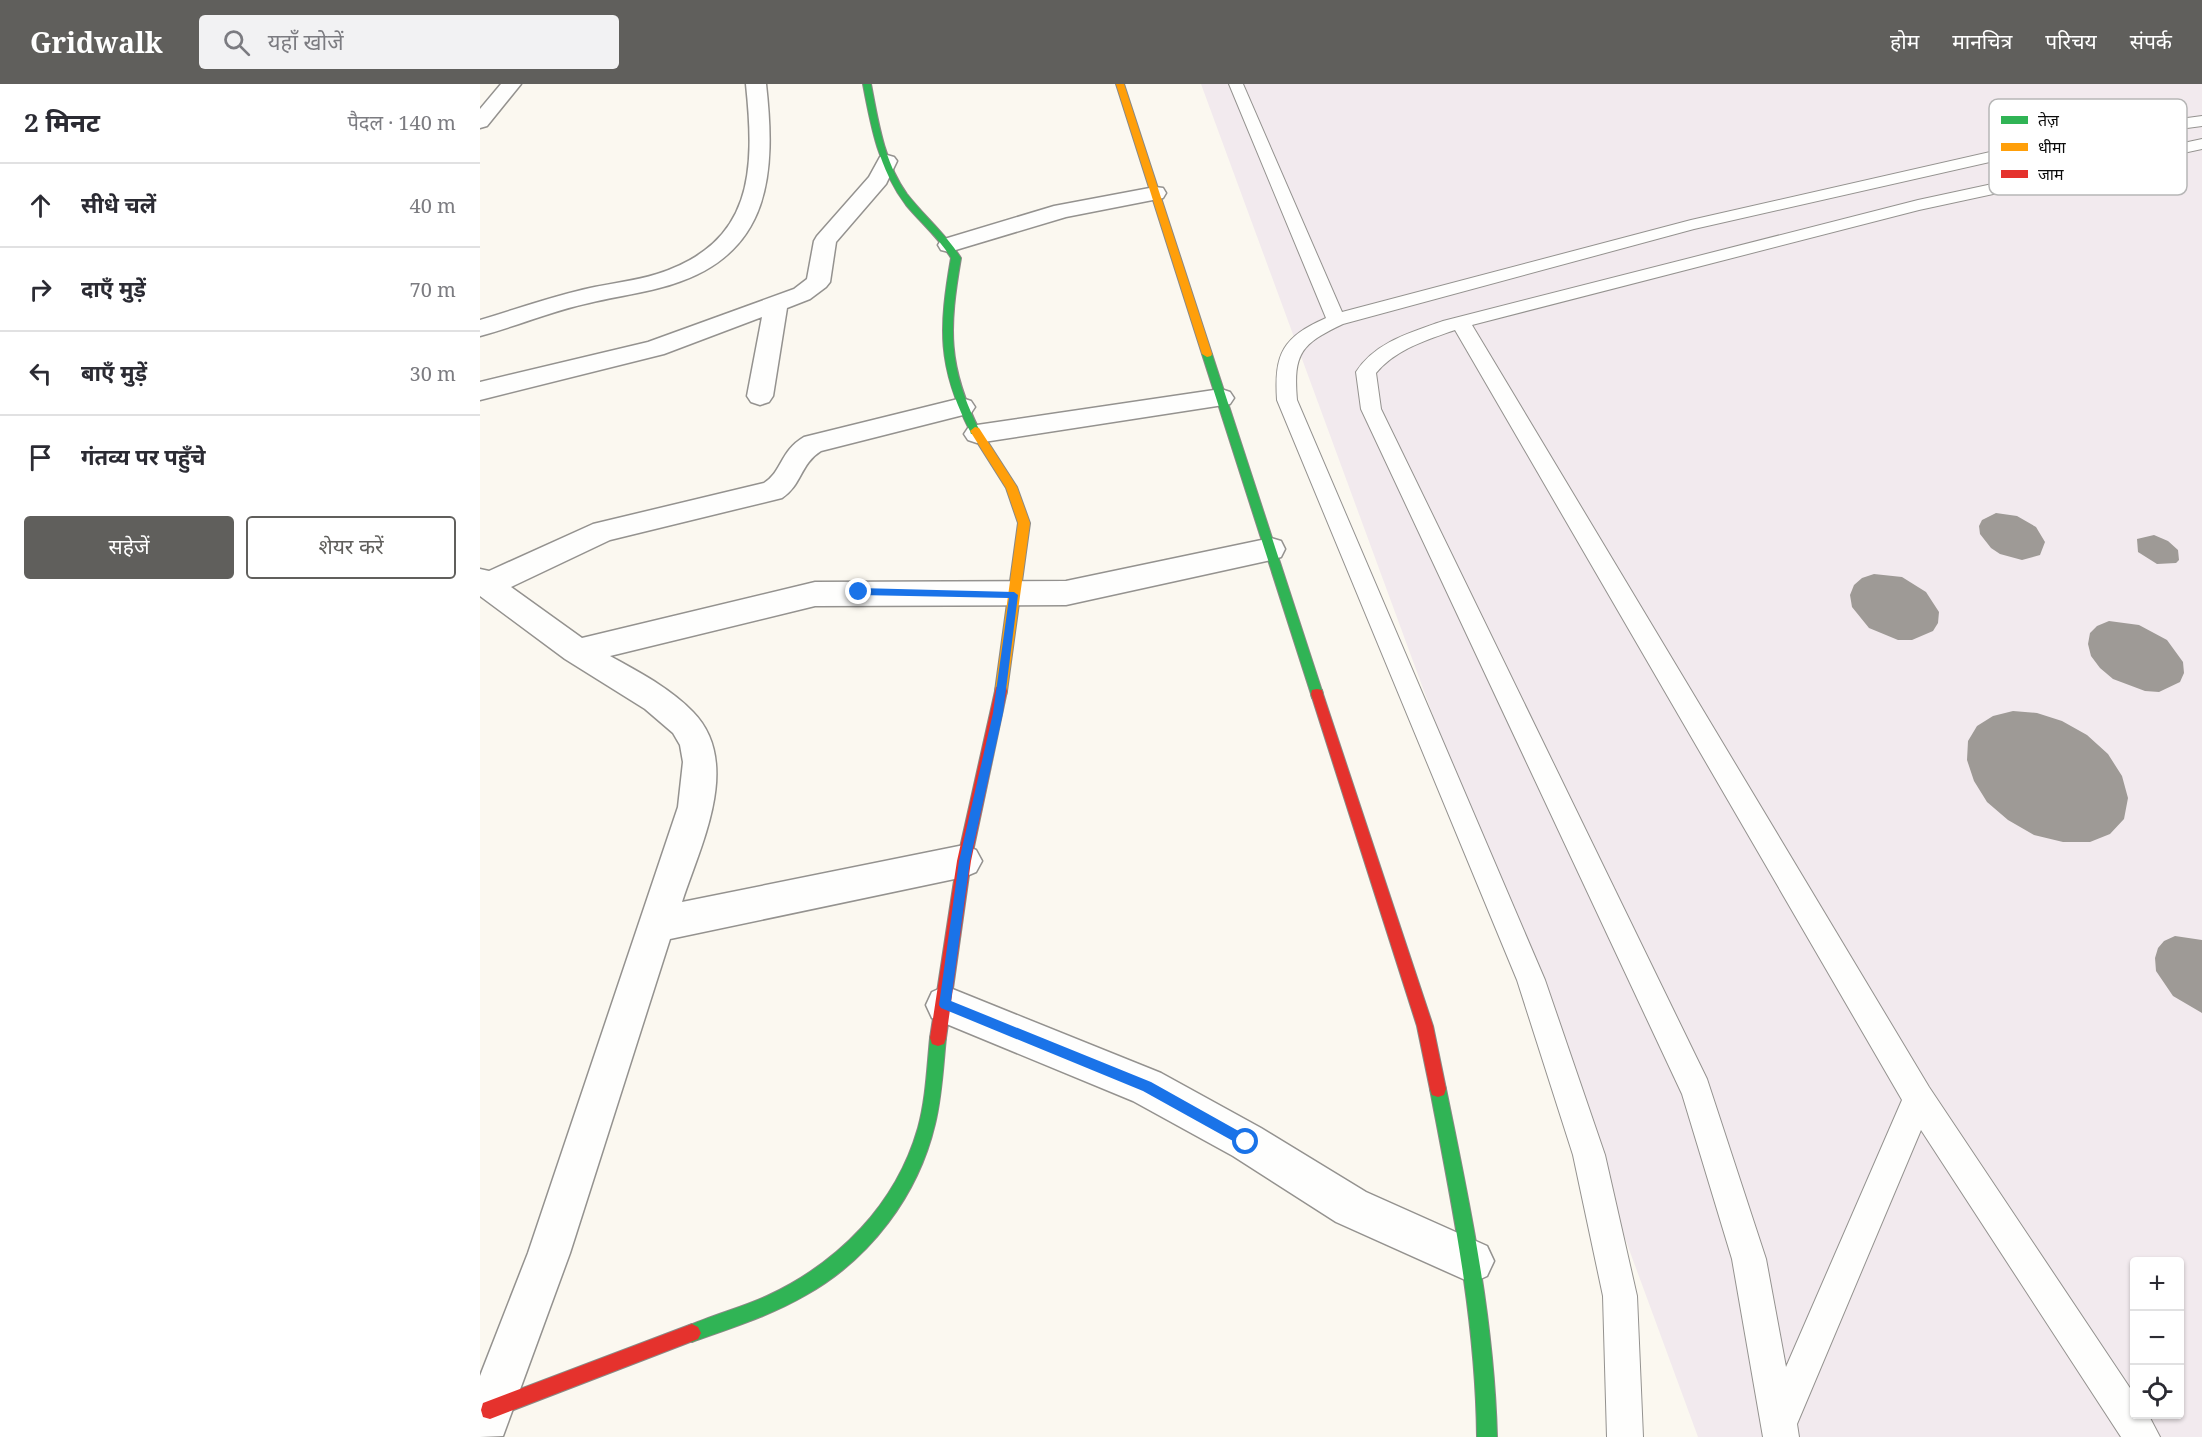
<!DOCTYPE html>
<html lang="hi">
<head>
<meta charset="utf-8">
<style>
	body { margin:0; font-family:"Noto Serif","Noto Sans Devanagari",serif; background:#f2f2f3; color:#2b2b33 }
	.controls { position:absolute; right:18px; bottom:18px; display:grid; overflow:hidden; border-radius:6px; box-shadow:0 2px 4px #0004 }
	.controls button { width:54px; height:54px; display:grid; place-items:center; padding:0; border:0; border-bottom:2px solid #e1e1e2; background:#fff; color:#2b2b33; font:30px sans-serif }
	.stop { position:absolute; width:18px; height:18px; margin:-14px; border:4px solid #1a73e8; border-radius:50%; background:#fff }
	.stop.end { background:#1a73e8; border-color:#fff; box-shadow:0 2px 6px #0008 }
	.list { margin:0; padding:0; list-style:none }
	h2 { display:flex; justify-content:space-between; align-items:center; height:78px; margin:0; padding:0 24px; font-size:26px }
	h2 small { font-size:20px; font-weight:400; color:#7c7c81 }
	.list li { display:grid; grid-template-columns:39px 1fr auto; gap:18px; align-items:center; box-sizing:border-box; height:84px; padding:0 24px; border-top:2px solid #e1e1e2 }
	.list b { display:block; font-size:22px; white-space:nowrap }
	.list em { font-size:20px; font-style:normal; color:#7c7c81 }
	.actions { display:flex; gap:12px; padding:18px 24px }
	.actions a { flex:1; padding:14px 0; border:2px solid #605f5c; border-radius:6px; text-align:center; font-size:21px; color:#605f5c }
	.actions .main { background:#605f5c; color:#fff }
	.icon { flex:none; width:33px; height:33px; fill:none; stroke:currentColor; stroke-width:2; stroke-linecap:round; stroke-linejoin:round }
	.map { position:relative; flex:none; width:1722px; height:1353px; overflow:hidden }
	header { display:flex; align-items:center; gap:36px; box-sizing:border-box; height:84px; padding:0 30px; background:#605f5c; color:#fff }
	header strong { font-size:28px }
	nav { display:flex; gap:33px; margin-inline-start:auto; font-size:21px }
	.search { width:420px; height:54px; background:#f2f2f3; display:flex; align-items:center; gap:15px; box-sizing:border-box; padding:0 21px; border-radius:6px; color:#7c7c81; font-size:22px }
	main { display:flex }
	aside { flex:1; background:#fff }
	.map>svg:first-child { display:block }
</style>
</head>
<body>
<header>
<strong>Gridwalk</strong>
<div class="search"><svg class="icon" aria-label="search" viewBox="0 0 24 24"><circle cx="10" cy="10" r="6"/><path d="M15 15l6 6"/></svg>यहाँ खोजें</div>
<nav><a>होम</a><a>मानचित्र</a><a>परिचय</a><a>संपर्क</a></nav>
</header>
<main>
<aside>
<h2>2 मिनट<small>पैदल · 140 m</small></h2>
<ul class="list">
<li><svg class="icon" aria-label="ahead" viewBox="0 0 24 24"><path d="M12 20V5M6 11l6-6 6 6"/></svg><div><b>सीधे चलें</b></div><em>40 m</em></li>
<li><svg class="icon" aria-label="right" viewBox="0 0 24 24"><path d="M7 20v-9h11M14 6l5 5-5 5"/></svg><div><b>दाएँ मुड़ें</b></div><em>70 m</em></li>
<li><svg class="icon" aria-label="left" viewBox="0 0 24 24"><path d="M17 20v-9H6M10 6l-5 5 5 5"/></svg><div><b>बाएँ मुड़ें</b></div><em>30 m</em></li>
<li><svg class="icon" aria-label="arrive" viewBox="0 0 24 24"><path d="M6 21V4h12l-3 4 3 4H6"/></svg><div><b>गंतव्य पर पहुँचे</b></div></li>
</ul>
<div class="actions"><a class="main">सहेजें</a><a>शेयर करें</a></div>
</aside>
<div class="map">
<svg width="1722" height="1353" viewBox="0 0 1722 1353">
	<rect width="100%" height="100%" fill="#fbf8f0"/>
	<path fill="#f2eaee" fill-rule="evenodd" d="M721,0H1722V1353H1218ZM1654,1178H1700V1330H1654Z"/>
	<path fill="#9e9a96" d="M1516,429L1537,432L1556,443L1565,458L1560,471L1542,476L1520,470L1511,464L1500,450L1499,442L1502,436Z
		M1674,451L1688,457L1698,466L1699,476L1696,479L1677,480L1658,468L1657,455Z
		M1394,490L1422,493L1446,508L1459,528L1458,539L1453,547L1432,556H1418L1389,544L1372,523L1370,511L1374,501L1382,494Z
		M1629,537L1659,541L1687,556L1703,578L1704,589L1700,598L1679,608L1665,607L1633,595L1620,584L1611,572L1608,560L1610,549L1617,542Z
		M1533,627L1557,629L1582,637L1607,651L1628,670L1642,692L1648,714L1644,735L1630,750L1610,758H1583L1554,751L1528,736L1507,718L1494,697L1487,676L1488,657L1497,642L1513,632Z
		M1695,852L1722,856V929L1693,912L1676,887L1675,874L1678,864L1684,857Z"/>
	<g fill="none" stroke-linecap="round" stroke-linejoin="round">
		<g stroke="#94928f" stroke-width="2">
			<path id="lane" d="M749,0H763L862,228L1211,136L1589,50L1722,32V42L1589,60L1214,145L863,240C821,260 813,269 817,316L1065,896L1125,1071L1157,1212L1163,1353H1127L1123,1212L1093,1071L1037,896L797,316C794,269 803,253 846,234Z
				M1722,55V65L1439,126L992,241L1449,1003L1654,1310V1330H1668L1680,1353H1641L1441,1046L1317,1340L1319,1353H1283L1252,1175L1202,1010L881,325L876,288C895,258 932,248 963,237L1438,116ZM975,246L1422,1016L1306,1283L1286,1175L1227,995L901,325L896,289C916,265 947,256 975,246Z"/>
		</g>
		<g stroke="#94928f" stroke-width="3">
			<path id="street" d="M21,0H41L7,42L0,44V25Z
				M266,0H286C296,89 291,169 193,200C166,209 137,212 109,219C72,227 37,242 0,252V236C37,225 73,212 110,204C132,199 155,197 177,190C274,159 275,87 266,0Z
				M407,71L414,73L417,77L406,100L356,158L350,198L346,203L330,215L307,224L293,312L289,318L280,321L271,318L267,312L282,233L184,270L0,316V298L168,258L314,205L327,195L334,157L337,152L389,93L400,73Z
				M675,103L683,104L686,109L683,114L586,133L469,168L461,166L458,161L461,156L574,122Z
				M741,305L750,308L754,314L750,320L497,359L488,356L484,350L488,344L497,341Z
				M482,314L491,317L495,323L491,329L341,367C320,380 322,401 302,414L130,456L31,503L102,554L335,498L586,497L791,454L801,457L805,465L801,473L791,476L586,521L335,522L130,572C159,588 190,604 213,628C263,679 220,762 202,818L484,761L496,766L502,777L496,788L484,793L190,855L90,1169L23,1352L0,1353V1292L48,1169L198,723L203,678L200,661L193,649L165,625L85,575L0,512V485L9,487L113,440L284,399C302,388 300,367 324,353Z
				M465,902L681,989L781,1044L886,1108L1007,1162L1014,1177L1007,1192L992,1199L856,1138L753,1072L653,1017L452,934L446,921L452,908Z"/>
		</g>
		<g stroke="#8a8985" stroke-width="2">
			<path id="fast" d="M383,0H391C398,37 404,78 427,110C444,132 466,150 481,174C469,244 467,282 500,347L499,350H491L490,347C457,282 459,244 471,174C459,154 441,139 426,121C399,85 391,43 383,0Z
				M727,267L732,270L843,610L842,614H832L831,610L722,270Z
				M458,946L464,948L466,954C463,983 462,1012 455,1040C438,1112 390,1175 326,1211C290,1232 251,1244 212,1258L206,1255L203,1249L206,1243C232,1231 261,1224 287,1212C358,1179 416,1121 438,1044C446,1015 447,984 450,954L452,948Z
				M958,997L964,999L966,1005C990,1121 1014,1235 1017,1353H997C996,1235 972,1121 950,1005L952,999Z"/>
		</g>
		<g stroke="#8a8985" stroke-width="2">
			<path id="slow" d="M636,0H644L732,270L731,272L727,273L722,270Z
				M495,343L499,344L537,403L550,439L527,607L526,611H516L515,607L538,439L526,404L490,347Z"/>
		</g>
		<g stroke="#8a8985" stroke-width="2">
			<path id="jam" d="M521,602L526,603L527,607L491,777L466,954L464,960L458,962L452,960L450,954L477,777L515,607L516,603Z
				M837,605L842,606L843,610L953,942L966,1005L964,1011L958,1013L952,1011L950,1005L937,942L831,610L832,606Z
				M212,1240L218,1243L221,1249L218,1255L10,1335L3,1333L1,1326L3,1319Z"/>
		</g>
		<use href="#lane" fill="#fefefd" fill-rule="evenodd"/>
		<use href="#street" fill="#fefefd" fill-rule="evenodd"/>
		<use href="#fast" fill="#30b455" fill-rule="evenodd"/>
		<use href="#slow" fill="#ff9f0a" fill-rule="evenodd"/>
		<use href="#jam" fill="#e5322d" fill-rule="evenodd"/>
	</g>
	<path fill="#1a73e8" d="M379,504L534,508L538,511L523,629L490,777L471,917L671,998L771,1054V1062H762L663,1007L461,924L459,921L479,777L513,629L529,514L379,511L375,508Z"/>
	<rect x="1509" y="15" width="198" height="96" rx="9" fill="#fff" stroke="#b6b6b6" stroke-width="1.5"/>
	<rect x="1521" y="32" width="27" height="8" fill="#30b455"/>
	<rect x="1521" y="59" width="27" height="8" fill="#ff9f0a"/>
	<rect x="1521" y="86" width="27" height="8" fill="#e5322d"/>
	<g font-size="16" fill="#0c0c0c">
		<text x="1558" y="42">तेज़</text>
		<text x="1558" y="69">धीमा</text>
		<text x="1558" y="96">जाम</text>
	</g>
</svg>
<div class="controls">
<button>+</button>
<button>−</button>
<button><svg class="icon" aria-label="locate" viewBox="0 0 24 24"><circle cx="12" cy="12" r="6"/><path d="M12 2v4M12 18v4M2 12h4M18 12h4"/></svg></button>
</div>
<div class="stop" style="left:766px;top:1058px"></div>
<div class="stop end" style="left:379px;top:508px"></div>
</div>
</main>
</body>
</html>
